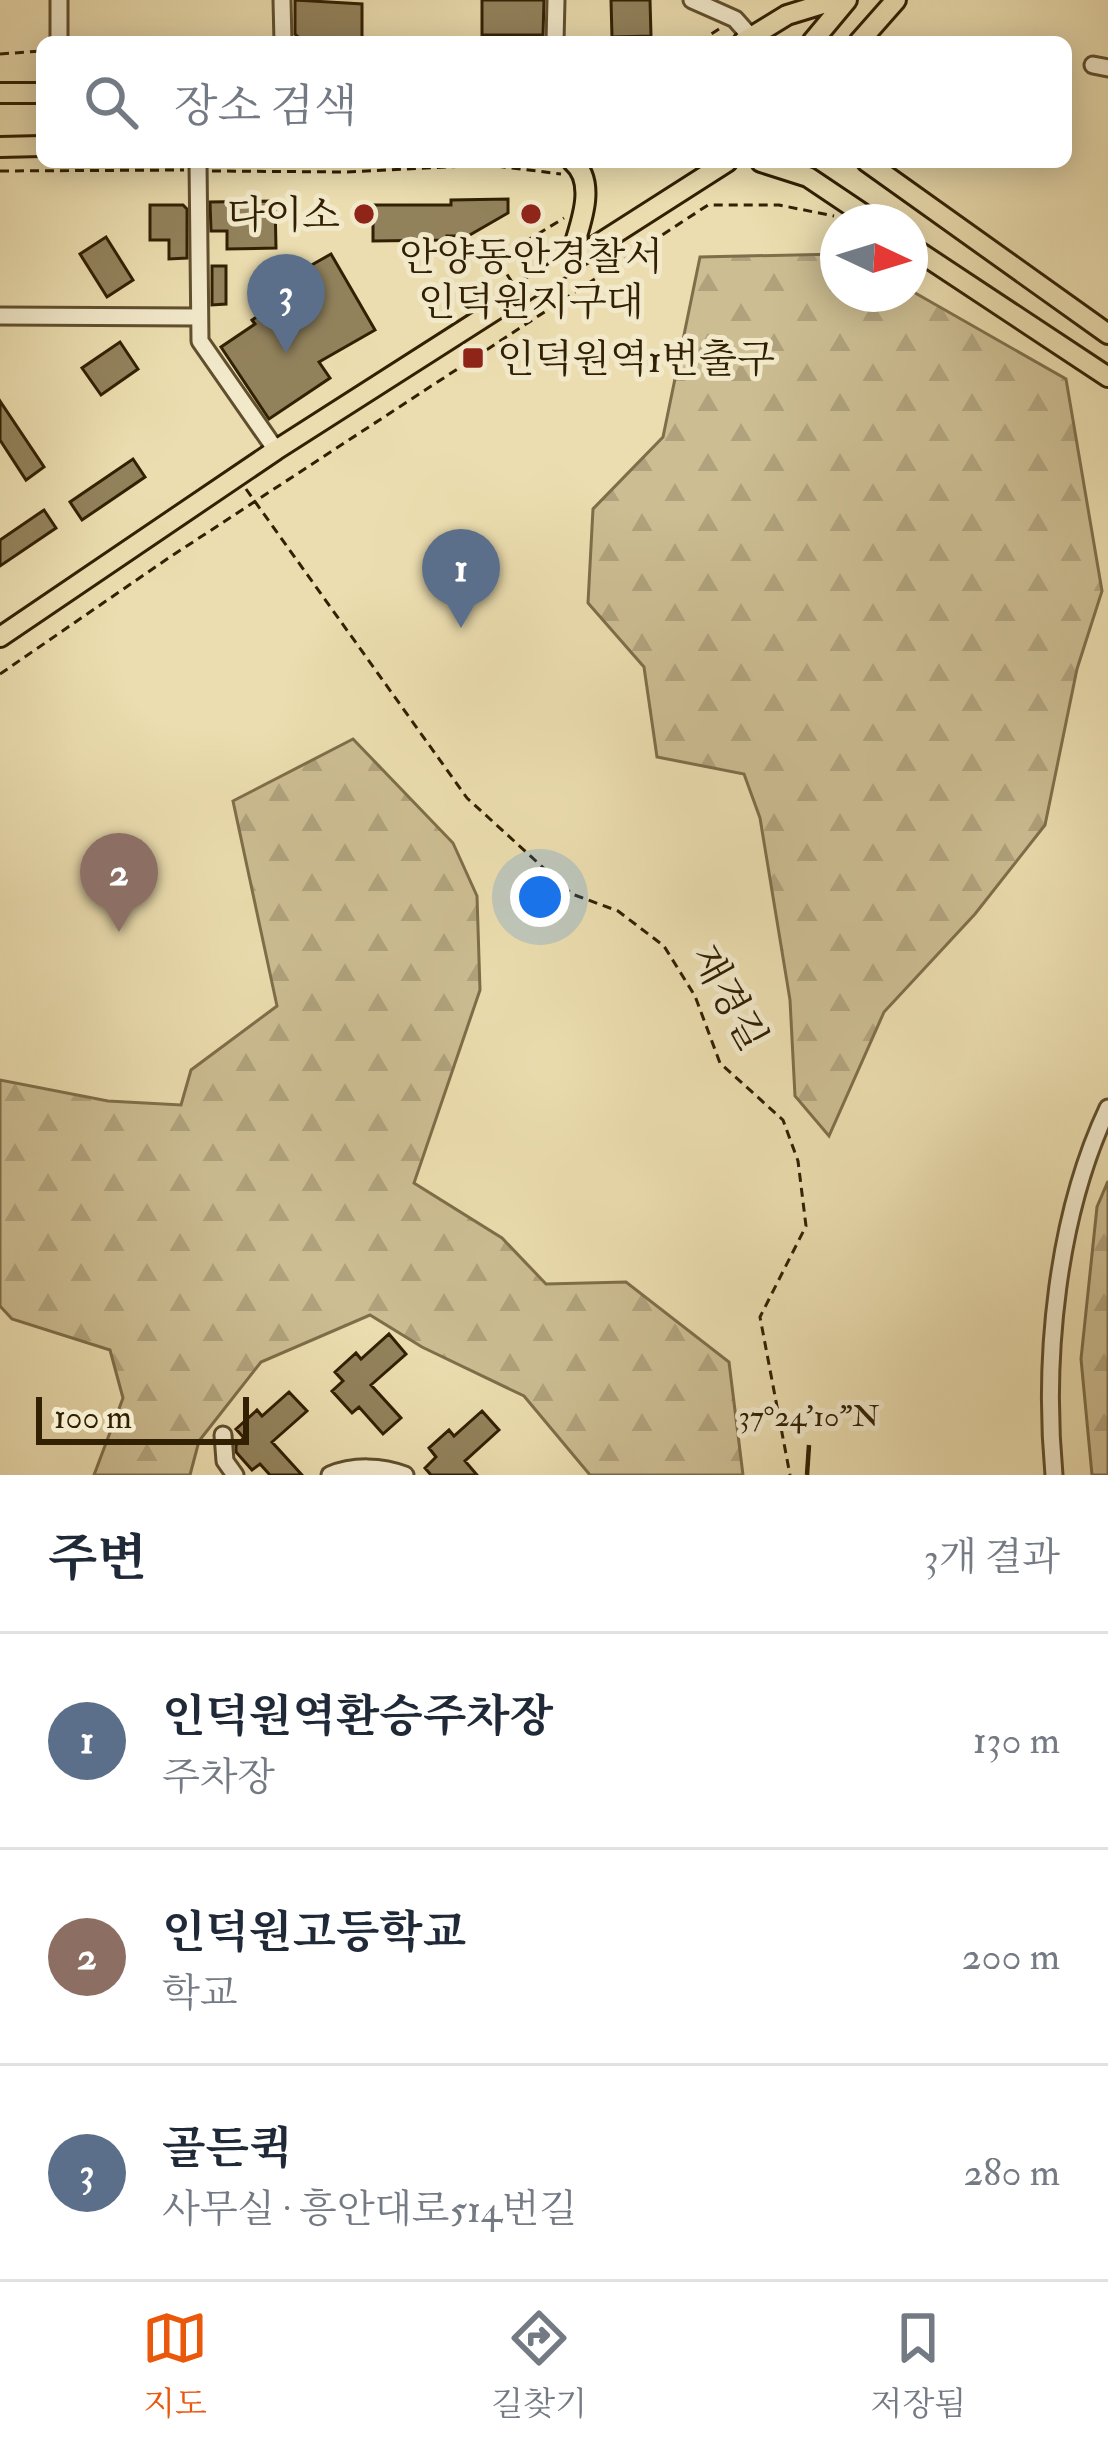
<!DOCTYPE html>
<html lang="ko">
<head>
<meta charset="utf-8">
<style>
	body { margin:0; font-family:"IM FELL Double Pica","Noto Serif KR",serif; background:#f2f2f3; color:#1f2937 }
	.compass { position:absolute; left:820px; top:204px; width:108px; height:108px; border-radius:50%; background:#fff; box-shadow:0 6px 30px #0003; rotate:94deg }
	.scale { position:absolute; left:36px; bottom:30px; width:213px; box-sizing:border-box; padding-left:12px; border:6px solid #322003; border-top:0; font-size:33px; line-height:42px; white-space:nowrap; color:#322003; -webkit-text-stroke:9px #f2e9cb; paint-order:stroke }
	.you { position:absolute; left:540px; top:897px; width:42px; height:42px; margin:-30px; border:9px solid #fff; border-radius:50%; background:#1a73e8; box-shadow:0 0 0 18px #1a73e833 }
	.badge { display:grid; place-items:center; width:78px; height:78px; border-radius:50%; background:#ea580c; color:#fff; font-size:39px; font-weight:700 }
	.pin { position:absolute; translate:-50% -99px; filter:drop-shadow(0 3px 6px #0008) }
	.pin::after { content:''; position:absolute; top:63px; width:42px; height:36px; background:inherit; clip-path:polygon(0 0,100% 0,50% 100%) }
	.list { margin:0; padding:0; list-style:none }
	h2 { display:flex; justify-content:space-between; align-items:center; height:156px; margin:0; padding:0 48px; font-size:51px }
	h2 small { font-size:39px; font-weight:400; color:#747a83 }
	.list li { display:grid; grid-template-columns:78px 1fr auto; gap:36px; align-items:center; box-sizing:border-box; height:216px; padding:0 48px; border-top:3px solid #e0e1e3 }
	.list b { display:block; font-size:45px; white-space:nowrap }
	.list p { margin:0; font-size:39px; white-space:nowrap; color:#747a83 }
	.list em { font-size:39px; font-style:normal; color:#747a83 }
	.icon { flex:none; width:66px; height:66px; fill:none; stroke:currentColor; stroke-width:2; stroke-linecap:round; stroke-linejoin:round }
	.map { position:relative; flex:none; width:1108px; height:1475px; overflow:hidden }
	.search { position:absolute; background:#fff; box-shadow:0 6px 30px #0003; left:36px; right:36px; top:36px; height:132px; display:flex; align-items:center; gap:30px; box-sizing:border-box; padding:0 42px; border-radius:18px; color:#747a83; font-size:45px }
	.sheet { height:804px; background:#fff }
	nav { display:flex; justify-content:space-around; align-items:center; box-sizing:border-box; height:168px; border-top:3px solid #e0e1e3; background:#fff; font-size:33px; color:#747a83 }
	nav a { display:grid; justify-items:center; gap:6px }
	nav .on { color:#ea580c }
	.map>svg:first-child { display:block }
</style>
</head>
<body>
<div class="map">
<svg width="1108" height="1475" viewBox="0 0 1108 1475">
	<defs>
		<pattern id="forest-firs" width="22" height="20" patternUnits="userSpaceOnUse" patternTransform="scale(3)"><rect width="22" height="20" fill="#ccbd92"/><path d="M5 1l3.5 6h-7zM16 11l3.5 6h-7z" fill="#b0a27c"/></pattern>
	</defs>
	<rect width="100%" height="100%" fill="#ebddaf"/>
	<filter id="stains"><feTurbulence type="fractalNoise" baseFrequency=".00167" numOctaves="4"/><feColorMatrix values="0 0 0 0 .2 0 0 0 0 .09 0 0 0 0 .02 0 0 0 .5 -.17"/></filter>
	<radialGradient id="worn" r=".72"><stop offset=".6" stop-color="#630" stop-opacity="0"/><stop offset="1" stop-color="#630" stop-opacity=".3"/></radialGradient>
	<path fill="url(#forest-firs)" stroke="#7f6e4a" stroke-width="3" d="M838,254V294H910V290L1066,379L1102,591L1077,669L1045,825L975,914L884,1012L829,1136L795,1096L790,1000L760,818L744,774L657,757L644,667L588,603L593,509L663,437L700,257Z
		M353,739L453,843L477,896L480,990L414,1183L502,1238L546,1284L626,1282L729,1362L743,1475H590L524,1396L422,1347L370,1315L261,1362L199,1441L190,1475H94L123,1398L110,1350L12,1319L0,1306V1080L108,1101L181,1105L191,1070L277,1006L233,801Z
		M1108,1181V1475H1092L1081,1359L1097,1207Z"/>
	<path fill="#92825c" stroke="#322003" stroke-width="3" d="M295,0L362,4V42H304L295,34Z
		M482,0H544L543,35H482Z
		M611,0H650L651,36L612,37Z
		M508,199V213L468,236H447V240L373,241V205H451V200Z
		M275,201L276,248L227,249V231H211L210,202Z
		M150,205H183L187,209V258L169,259V240H150Z
		M106,237L133,280L107,297L80,254Z
		M331,254L375,330L319,362L330,378L269,419L221,347L255,324L252,320L294,292L287,279Z
		M212,266H226V304L212,305Z
		M120,342L138,369L101,395L82,368Z
		M0,401L44,467L26,480L0,440Z
		M133,459L145,477L82,520L70,502Z
		M44,510L56,528L0,566V540Z
		M389,1334L406,1354L371,1385L401,1418L383,1434L359,1407L352,1413L332,1391L343,1381L335,1372L356,1353L361,1359Z
		M289,1392L307,1411L272,1442L302,1475H270L260,1464L252,1470L236,1452V1445L244,1438L236,1429L257,1410L262,1416Z
		M482,1411L499,1430L465,1461L477,1475H431L425,1468L436,1457L429,1448L449,1430L454,1436Z"/>
	<g fill="none" stroke-linecap="round" stroke-linejoin="round">
		<g stroke="#604f2e" stroke-width="21">
			<path id="minor" d="M59,0V42
				M282,0L283,42
				M692,0L735,19L751,37
				M555,42L556,0
				M1093,65L1108,68
				M198,162L200,341L276,450
				M0,316L198,317
				M223,1435L225,1461L235,1475
				M330,1475C353,1465 382,1466 405,1475
				M1054,1475C1043,1357 1057,1216 1108,1108"/>
		</g>
		<g stroke="#322003" stroke-width="24">
			<path id="major" d="M743,42L787,15L836,0
				M812,42L847,0
				M859,42L896,0
				M0,93H42
				M0,147L42,146
				M761,162L808,177L875,222
				M867,162L1108,334
				M910,246L1108,377
				M568,265C576,235 600,185 573,162
				M0,637L276,450L727,162"/>
		</g>
		<path stroke="#322003" stroke-width="3" stroke-dasharray="9 6" stroke-linecap="butt" d="M699,42L719,29
			M0,54L42,51
			M0,171L184,170
			M212,171L347,172L488,165L561,174
			M512,282L497,259L564,218
			M246,489L467,798L572,894L618,911L664,946L695,996L720,1063L783,1120L798,1161L806,1226L760,1317L790,1475
			M0,674L167,559L708,205H779L834,216"/>
		<use href="#minor" stroke="#f2e9cb" stroke-width="15"/>
		<use href="#major" stroke="#ebddaf" stroke-width="18"/>
	</g>
	<path fill="none" stroke="#322003" stroke-width="4.5" d="M807,1475L809,1445"/>
	<g fill="#8f2418" stroke="#f2e9cb" stroke-width="4.5">
		<circle cx="364" cy="214" r="12"/>
		<circle cx="531" cy="214" r="12"/>
		<rect x="461" y="346" width="24" height="24" rx="6"/>
	</g>
	<g text-anchor="middle" stroke-width="10" stroke-linejoin="round" paint-order="stroke">
		<g font-size="39" fill="#322003" stroke="#f2e9cb" text-anchor="end">
			<text x="340" y="228">다이소</text>
			<text x="531" y="270" text-anchor="middle">안양동안경찰서<tspan x="531" dy="45">인덕원지구대</tspan></text>
			<text x="497" y="372" text-anchor="start">인덕원역1번출구</text>
		</g>
		<g font-size="39" fill="#322003" stroke="#f2e9cb">
			<text transform="translate(730 997) rotate(61)" y="14">재경길</text>
		</g>
	</g>
	<g font-size="30" text-anchor="middle" fill="#322003" stroke="#f2e9cb" stroke-width="10" stroke-linejoin="round" paint-order="stroke">
		<text x="809" y="1426">37°24'10"N</text>
	</g>
	<rect width="100%" height="100%" filter="url(#stains)"/>
	<rect width="100%" height="100%" fill="url(#worn)"/>
</svg>
<svg class="compass" viewBox="-18 -18 36 36"><path d="M0-13l5 13h-10z" fill="#e53935"/><path d="M0 13l5-13h-10z" fill="#747a83"/></svg>
<div class="scale">100 m</div>
<div class="you"></div>
<div class="pin badge" style="left:461px;top:628px;background:#5c6f8a">1</div>
<div class="pin badge" style="left:119px;top:932px;background:#8d6e63">2</div>
<div class="pin badge" style="left:286px;top:353px;background:#5c6f8a">3</div>
<div class="search"><svg class="icon" aria-label="search" viewBox="0 0 24 24"><circle cx="10" cy="10" r="6"/><path d="M15 15l6 6"/></svg>장소 검색</div>
</div>
<section class="sheet">
<h2>주변<small>3개 결과</small></h2>
<ul class="list">
<li><span class="badge" style="background:#5c6f8a">1</span><div><b>인덕원역환승주차장</b><p>주차장</p></div><em>130 m</em></li>
<li><span class="badge" style="background:#8d6e63">2</span><div><b>인덕원고등학교</b><p>학교</p></div><em>200 m</em></li>
<li><span class="badge" style="background:#5c6f8a">3</span><div><b>골든퀵</b><p>사무실 · 흥안대로514번길</p></div><em>280 m</em></li>
</ul>
</section>
<nav>
<a class="on"><svg class="icon" aria-label="map" viewBox="0 0 24 24"><path d="M3 6l6-2 6 2 6-2v14l-6 2-6-2-6 2zM9 4v14M15 6v14"/></svg>지도</a>
<a><svg class="icon" aria-label="directions" viewBox="0 0 24 24"><path d="M12 3l9 9-9 9-9-9zM9 14v-3h6M13 9l2 2-2 2"/></svg>길찾기</a>
<a><svg class="icon" aria-label="saved" viewBox="0 0 24 24"><path d="M7 4h10v16l-5-4-5 4z"/></svg>저장됨</a>
</nav>
</body>
</html>
